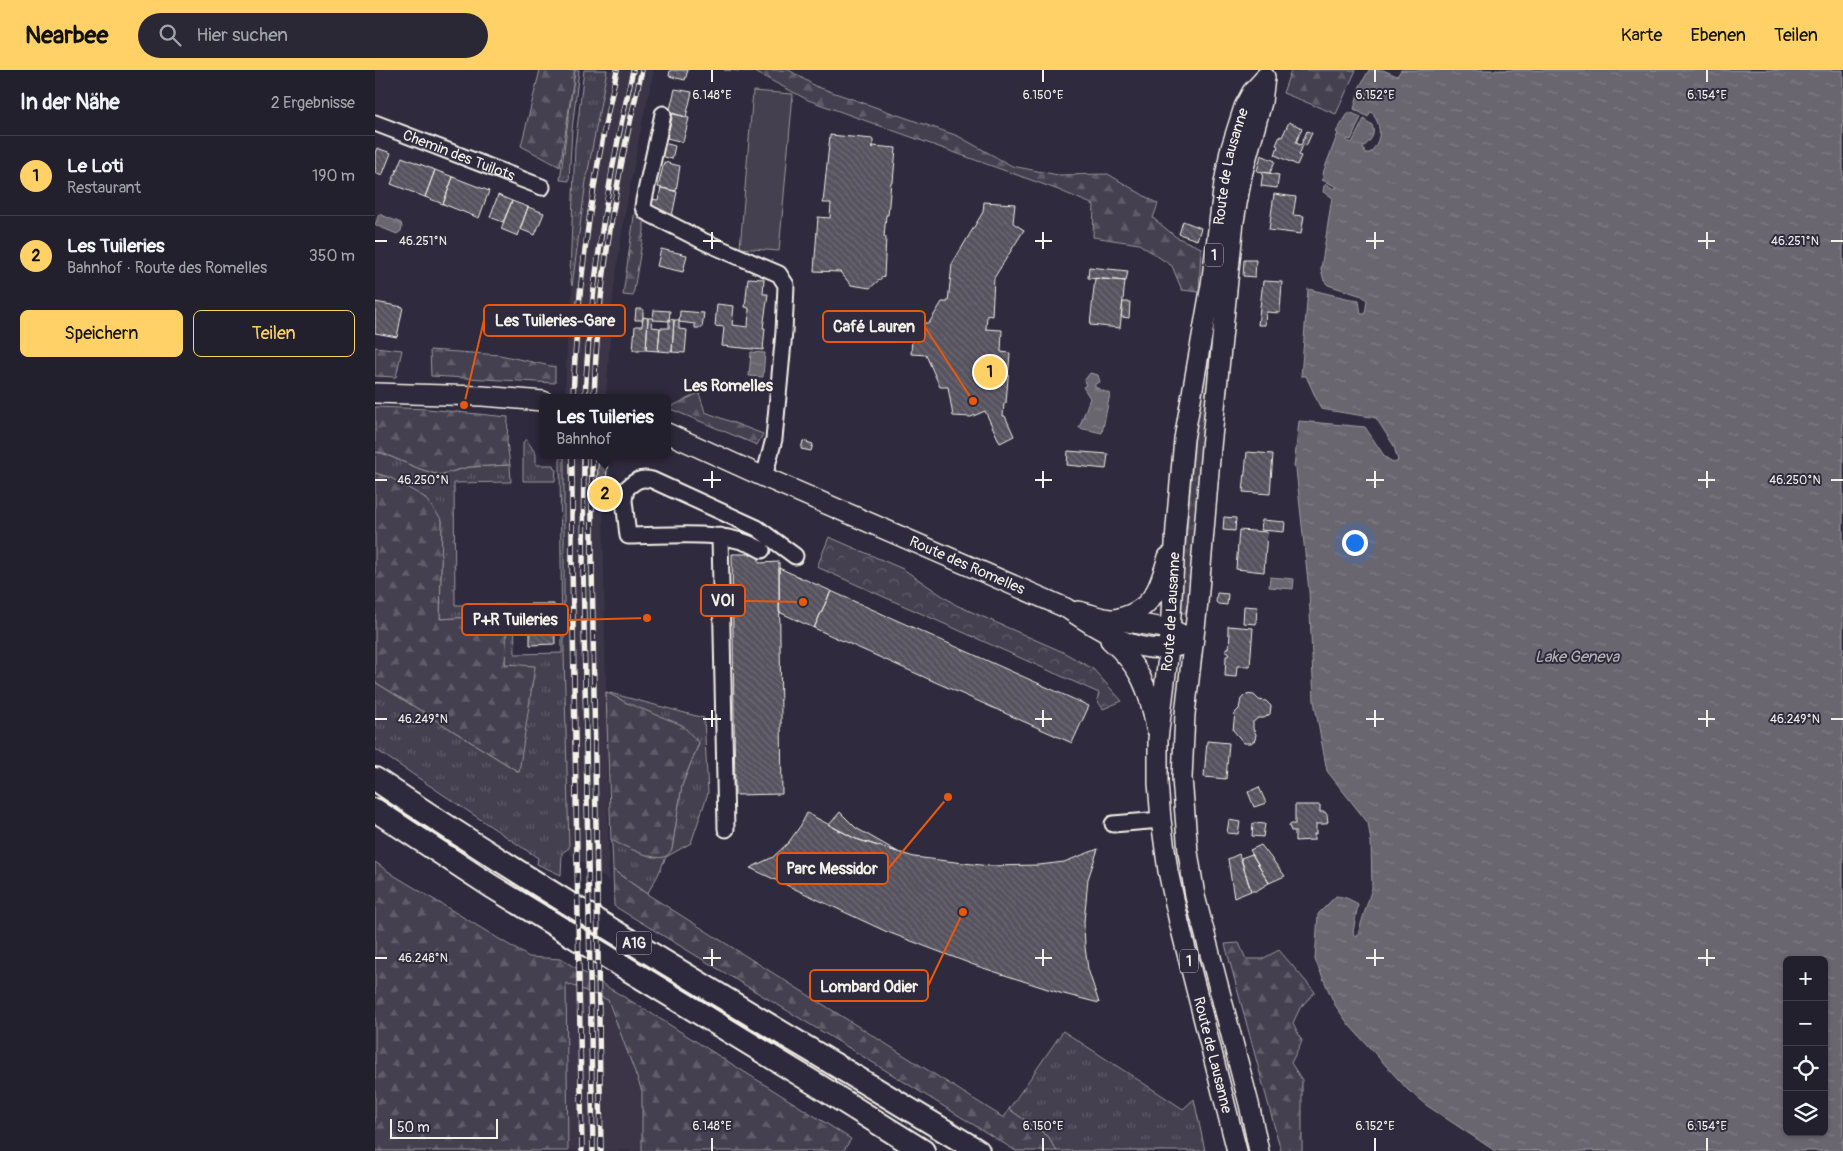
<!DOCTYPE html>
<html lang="de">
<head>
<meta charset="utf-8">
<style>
	body { margin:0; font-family:Pangolin,sans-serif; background:#2b2836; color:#f1f3f6 }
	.controls { position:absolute; right:15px; bottom:15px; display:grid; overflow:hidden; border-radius:8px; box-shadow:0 1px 4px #0004 }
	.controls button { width:45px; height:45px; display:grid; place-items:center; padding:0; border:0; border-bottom:1px solid #403e4a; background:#23202e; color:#f1f3f6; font:25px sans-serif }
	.scale { position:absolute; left:15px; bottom:12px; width:108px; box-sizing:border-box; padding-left:5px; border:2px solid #f4f1e8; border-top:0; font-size:14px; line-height:18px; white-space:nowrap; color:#f4f1e8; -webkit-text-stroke:4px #2f2a3d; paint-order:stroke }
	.you { position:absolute; left:979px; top:472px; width:18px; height:18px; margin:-12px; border:4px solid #fff; border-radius:50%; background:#1a73e8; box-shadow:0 0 0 8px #1a73e833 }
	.badge { display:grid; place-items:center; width:32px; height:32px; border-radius:50%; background:#ffd166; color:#111; font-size:16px; font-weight:700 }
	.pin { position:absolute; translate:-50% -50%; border:2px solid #fff; box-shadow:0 1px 5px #0006 }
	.popup { position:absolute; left:164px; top:324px; width:132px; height:65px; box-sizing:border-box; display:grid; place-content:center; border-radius:8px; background:#23202e; filter:drop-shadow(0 1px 4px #0005); font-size:16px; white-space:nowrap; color:#a3a3aa }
	.popup b { font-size:19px; color:#f1f3f6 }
	.popup::after { content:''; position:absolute; left:50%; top:100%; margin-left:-10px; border:10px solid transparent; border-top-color:#23202e }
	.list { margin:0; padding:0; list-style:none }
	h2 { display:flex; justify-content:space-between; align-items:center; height:65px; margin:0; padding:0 20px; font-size:21px }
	h2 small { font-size:16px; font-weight:400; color:#a3a3aa }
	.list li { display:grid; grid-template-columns:32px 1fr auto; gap:15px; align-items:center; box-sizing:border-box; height:80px; padding:0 20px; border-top:1px solid #403e4a }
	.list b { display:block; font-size:19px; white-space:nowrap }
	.list p { margin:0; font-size:16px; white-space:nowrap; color:#a3a3aa }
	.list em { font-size:16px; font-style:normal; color:#a3a3aa }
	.actions { display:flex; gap:10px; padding:15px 20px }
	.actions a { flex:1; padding:11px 0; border:1px solid #ffd166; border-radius:8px; text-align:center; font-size:18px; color:#ffd166 }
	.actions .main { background:#ffd166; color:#111 }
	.icon { flex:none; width:28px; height:28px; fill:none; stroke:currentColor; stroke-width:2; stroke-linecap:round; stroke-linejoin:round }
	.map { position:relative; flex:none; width:1468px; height:1081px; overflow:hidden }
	header { display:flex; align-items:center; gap:30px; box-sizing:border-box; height:70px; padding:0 25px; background:#ffd166; color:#111 }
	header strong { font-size:24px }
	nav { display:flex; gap:28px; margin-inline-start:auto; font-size:18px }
	.search { width:350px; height:45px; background:#2b2836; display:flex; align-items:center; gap:12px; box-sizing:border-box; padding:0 18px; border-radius:28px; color:#a3a3aa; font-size:19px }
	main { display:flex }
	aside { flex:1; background:#23202e }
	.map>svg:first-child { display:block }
</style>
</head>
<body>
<header>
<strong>Nearbee</strong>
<div class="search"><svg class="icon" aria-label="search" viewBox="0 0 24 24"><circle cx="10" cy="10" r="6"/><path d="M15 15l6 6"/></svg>Hier suchen</div>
<nav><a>Karte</a><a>Ebenen</a><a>Teilen</a></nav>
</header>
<main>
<aside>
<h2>In der Nähe<small>2 Ergebnisse</small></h2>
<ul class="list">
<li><span class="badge">1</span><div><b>Le Loti</b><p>Restaurant</p></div><em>190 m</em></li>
<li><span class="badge">2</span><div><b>Les Tuileries</b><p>Bahnhof · Route des Romelles</p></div><em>350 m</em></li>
</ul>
<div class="actions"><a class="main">Speichern</a><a>Teilen</a></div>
</aside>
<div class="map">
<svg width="1468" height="1081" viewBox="0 0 1468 1081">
	<defs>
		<pattern id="grass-tufts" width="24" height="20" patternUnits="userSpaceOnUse" patternTransform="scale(1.25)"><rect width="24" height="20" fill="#454050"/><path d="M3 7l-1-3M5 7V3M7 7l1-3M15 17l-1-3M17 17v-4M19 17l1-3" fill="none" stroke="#605c69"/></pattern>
		<pattern id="forest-firs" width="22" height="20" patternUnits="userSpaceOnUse" patternTransform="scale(1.25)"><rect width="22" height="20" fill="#454050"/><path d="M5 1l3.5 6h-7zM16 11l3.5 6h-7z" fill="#605c69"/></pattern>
		<pattern id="park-crowns" width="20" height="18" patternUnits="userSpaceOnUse" patternTransform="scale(1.25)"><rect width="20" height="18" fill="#454050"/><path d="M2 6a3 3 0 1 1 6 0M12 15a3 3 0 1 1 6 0" fill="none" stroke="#605c69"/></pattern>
		<pattern id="water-ripples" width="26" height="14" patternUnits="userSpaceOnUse" patternTransform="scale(1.25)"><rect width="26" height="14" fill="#6a6670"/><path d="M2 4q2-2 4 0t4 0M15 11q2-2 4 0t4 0" fill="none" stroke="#807c84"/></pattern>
		<pattern id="building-back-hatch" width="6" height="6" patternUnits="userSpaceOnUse" patternTransform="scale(1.25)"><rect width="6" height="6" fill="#56525f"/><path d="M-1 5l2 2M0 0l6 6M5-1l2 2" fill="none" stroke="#6f6b76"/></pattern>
	</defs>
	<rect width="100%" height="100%" fill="#2f2a3d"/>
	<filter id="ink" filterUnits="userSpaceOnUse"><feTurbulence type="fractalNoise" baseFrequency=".02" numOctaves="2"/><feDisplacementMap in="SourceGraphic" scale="10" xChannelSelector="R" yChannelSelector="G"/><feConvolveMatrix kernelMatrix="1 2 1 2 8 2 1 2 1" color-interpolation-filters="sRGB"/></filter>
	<g filter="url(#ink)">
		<path fill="#3b3647" d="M226,0H279L266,58L249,149L238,226L231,328H190L192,275L201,180Z
			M185,385H234L235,434L228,435L234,811L195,784L184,757L188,589Z
			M191,913L233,930L267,1021V1081H193Z"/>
		<path fill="url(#grass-tufts)" stroke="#9c989c" fill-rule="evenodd" d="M200,0H204L197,60L194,111L185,110Z
			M209,0H232L211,111L197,216L195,204L200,76Z
			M848,186L832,319L814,528L810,543H805L820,365Z
			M151,369L161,384V395H178L179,399L181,400L180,411H148V373L149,371Z
			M0,382L7,383L45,399L64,405L94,397L135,395L136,412L79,413L80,535H139L140,584L187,583L185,399V385H189V584L194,778L187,783L186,805L162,794L163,788L0,679V612L144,702L130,594L132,545L65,549L67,450L16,408L0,403Z
			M231,622L329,648L333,723L316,773L291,787L282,807L272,824L238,800ZM324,673L307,715L297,779C294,782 292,786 288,787C279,790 257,779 248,775Z
			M688,961L808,1039L819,1029L830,1081H682L677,1074L674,1067L634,1039Z"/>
		<path fill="url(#forest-firs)" stroke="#9c989c" d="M165,0H200L185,97L146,76Z
			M349,0H414L440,16L583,66L637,96L683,105L733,104L783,134L778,148L801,167L826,178L824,222L807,220L797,196L764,174L718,167L719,135L681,119L433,30L380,2Z
			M916,0H981L961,44L908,23Z
			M260,139L269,143V161L258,226L248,225Z
			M0,277L27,280L21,307L0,306Z
			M55,280L125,285L180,297V313L56,306Z
			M324,323L330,342L388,364L382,375L293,338Z
			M0,337L52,339L133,347L132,372L135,395L94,397L64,405L45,399L7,383L0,382Z
			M0,403L16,408L49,427L67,450L65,549L132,545L130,594L160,596L144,702L0,612Z
			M231,622L252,633L307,655L324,673L307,715L297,779C295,782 293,786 289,787C279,791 247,775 236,770Z
			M0,792L20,806L154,887L186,889L279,945L476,1069L469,1080L471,1081H267V1021L233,930L191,913L193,1081H0Z
			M238,800L272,824L629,1048L634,1039L674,1067L677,1074L682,1081H641L484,984L239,836Z
			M864,873L871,889H887L904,880L940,922L925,938L918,953L927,971L916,993L927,1010V1081H906L850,874Z"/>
		<path fill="url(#park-crowns)" stroke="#9c989c" d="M454,467L528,499L581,535L688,582L718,599L747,631L728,639L722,630L724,623L442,497Z"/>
		<path fill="#454050" stroke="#9c989c" d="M378,21L418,24L404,181L365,178Z"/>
		<path fill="url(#water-ripples)" stroke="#a19ea0" fill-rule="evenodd" d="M994,0H1008L1022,6L1026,0H1468V1081H1120L1051,1035L1033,1020L974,955L960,935L940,890L943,844L961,826C970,827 976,829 983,835L978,862L980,867H982L997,818L996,772L993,753L952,701L939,631L934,521L921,399L919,397L924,351L990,357L1010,387L1019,393L1023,391L1019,376L1001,348L946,339L931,306H926L933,219L984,231L986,244H990L992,230L987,226L953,215L949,211L946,199L957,127L948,122L949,116L951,114L959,119L962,117L947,110L949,100L963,63L961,62L974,42L986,47L976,70L972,69V71L977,73L989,49L997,55C1001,64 996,71 988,77L990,83H995C1005,72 1008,59 999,46V44L995,42L993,47L979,39L985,16ZM1412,890H1449V1062H1412Z
			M4,144L26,153L27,157L26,161L22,164L0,155Z
			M376,282L390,283L388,307L374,306Z
			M715,303L723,305L725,312L720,314V317L735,324L727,363L704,358L715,328L708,317L711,315L709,311Z
			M895,507L919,509L918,519L894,517Z"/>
		<path fill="url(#building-back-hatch)" stroke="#f4f1e8" d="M295,0H313L310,10L294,6Z
			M300,19L317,22L311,47L294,43Z
			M298,43L314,48L308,72L292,68Z
			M914,52L927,58L921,73L926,75L932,61L937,63L931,76L928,75L924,85L926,86L922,95L900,85L903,76L901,75L905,66L907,67Z
			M455,65L498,69V78V76L521,78L518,112H516L513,145H511L509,167H511L509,206L495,218L476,215L465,202L439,201L443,147L455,148L456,133H448Z
			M289,73L300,76L297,89L286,86Z
			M2,78L16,83L7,106L0,103V83Z
			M886,85L900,91L895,103L882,101Z
			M27,87L60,100L50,127L16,114Z
			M289,92L305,96L301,121L283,117Z
			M60,100L78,107L68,134L50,127Z
			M888,102L904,105L902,118L886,116Z
			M78,107L114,121L104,148L68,134Z
			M286,118L302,122L297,146L278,141L275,136L276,129L283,130Z
			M899,124L921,127L918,145L929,146L926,164L894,160Z
			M123,125L137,131L128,152L115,147Z
			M137,131L153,137L143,166L126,159Z
			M609,132L640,134L638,153L649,160L619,208L617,246L612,245L611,259L627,260L626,282L635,283L631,333H629L628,346H630L639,366L625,373L610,341L596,347L578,346L573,317H565L551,285L536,284L538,253H554L567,232H573L577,194L608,142Z
			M153,137L169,143L160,165L145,159Z
			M808,151L826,158L822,170L804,164Z
			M286,179L312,185L308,202L282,196Z
			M869,190H881L880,207L868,206Z
			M714,197L753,201L751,211L713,208Z
			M373,208L389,209L388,224H393L388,258H390L388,280L347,276L349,257L340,256L342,234L359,236L357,255L373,257L374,238L370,237Z
			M720,208L750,211L745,258L715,255Z
			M888,211L907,212L905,243L891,242L890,255H883Z
			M0,232L28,237L22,267L0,263Z
			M748,232H755L754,248L746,247Z
			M261,239H268V250H260Z
			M279,240L295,241L294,251L278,250Z
			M305,241L329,243L327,258H320V254L304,252Z
			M268,247L273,248L271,280H258L260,256H267Z
			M273,248H278L277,257L285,258L283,281L271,280Z
			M294,249L299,250L297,282L283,281L285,258H294Z
			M299,250H304V259L312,260L310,283L297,282Z
			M428,371L438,374L436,381L426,379Z
			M693,381L733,384L731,399L692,395Z
			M872,382L898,384L895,424L868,422Z
			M224,385H233L230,427L221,426Z
			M849,447L861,448L860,461L848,460Z
			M887,450L910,452L909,462L886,460Z
			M864,460L892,462L889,502L861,499Z
			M357,484H384V493L404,492L407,724L360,725Z
			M404,498L456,521L439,558L404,542Z
			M456,521L714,636L697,673L439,558Z
			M842,523L853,524L852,535L843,534L841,532Z
			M155,534H179L180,574L155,575Z
			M869,536L882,537L881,554L868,553Z
			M853,556L878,558L875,596H862L861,607L850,606L851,586H853L854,582H851V578H854L855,564H853Z
			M871,624L879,625L884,630L891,631L896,636L895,644L889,648H883L878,652V659L881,664L880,670L876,673H869L858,660L860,643L864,639L866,629Z
			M832,671L854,673L851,709L829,707Z
			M884,717L891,733L879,737L873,722Z
			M920,735H945V742H950L952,745L953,752L950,754H941V764H939V770L920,771V761H916L914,756L916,754H920Z
			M465,742L481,758L523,782L481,769L454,755Z
			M432,743L481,769L539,787L614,796L664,795L689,792L723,779L713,809L709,852L710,877L713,899L724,933L685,923L599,895L510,861L375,798L398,787L413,773L426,755Z
			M854,750L865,752L863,764L852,763Z
			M878,753L890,754L888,767L877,766Z
			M886,775L910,806L894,813L875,780Z
			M864,784L876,821L859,828L853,789Z
			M877,784L894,813L881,821H876L866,788Z"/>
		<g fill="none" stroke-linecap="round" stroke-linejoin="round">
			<g stroke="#f4f1e8" stroke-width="19">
				<g id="minor">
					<path d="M288,44L269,130L268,137L271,142L330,172L404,204L411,215L409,262L399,369L389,407"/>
					<path id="s1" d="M0,53L167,117"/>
					<path d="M345,466L351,759"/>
					<path d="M387,480C350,458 296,466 253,466L249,430L251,419C260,411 265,407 277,410L382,458L420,486"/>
					<path d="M738,754L786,750"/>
				</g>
			</g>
			<g stroke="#f4f1e8" stroke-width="22">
				<g id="major">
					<path d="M0,323L107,326L168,331"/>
					<path id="s2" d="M292,363L389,407L691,538C722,559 765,588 804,576"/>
					<path d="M703,541C714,543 727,549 737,549C744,549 751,546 756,544C781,533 786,511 793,487"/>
					<path d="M740,550L796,559L806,564"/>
					<path d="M735,570C765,596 774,619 781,658"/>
					<path id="s3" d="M862,1081L804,852L793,801L786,750L783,713V669L794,579L801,457L809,369L836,215L849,113L855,81L869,37L877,22L890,8"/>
					<path d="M884,1081L874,1034L820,826L813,782L807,708L810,644L823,532L836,377L859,151L867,105L887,32L890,7"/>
				</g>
			</g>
			<g stroke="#f4f1e8" stroke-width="26">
				<path id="highway" d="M0,709C196,840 401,958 603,1081
					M0,740L116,816L444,1016L548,1081"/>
			</g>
			<use href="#minor" stroke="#2f2a3d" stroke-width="15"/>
			<use href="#major" stroke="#2f2a3d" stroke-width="19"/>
			<use href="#highway" stroke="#2f2a3d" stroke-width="22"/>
			<g stroke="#f4f1e8" stroke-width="5.5">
				<path id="rail" d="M198,328C202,217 217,108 242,0
					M210,328C215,217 233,108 258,0
					M219,328C222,217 241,107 267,0
					M197,385V493L207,1081
					M209,385L208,494L218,1081
					M217,385V494L226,1081"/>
			</g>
			<use href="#rail" stroke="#2f2a3d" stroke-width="4" stroke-dasharray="11" stroke-linecap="butt"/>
		</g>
	</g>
	<path fill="none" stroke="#f4f1e8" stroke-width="2" d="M337,0V12M668,0V12M1000,0V12M1332,0V12M337,162V179M668,162V179M1000,162V179M1332,162V179M0,171H12M328,171H346M660,171H677M991,171H1009M1323,171H1340M1456,171H1468M337,401V418M668,401V418M1000,401V418M1332,401V418M0,410H12M328,410H346M660,410H677M991,410H1009M1323,410H1340M1456,410H1468M337,640V657M668,640V657M1000,640V657M1332,640V657M0,649H12M328,649H346M660,649H677M991,649H1009M1323,649H1340M1456,649H1468M337,879V896M668,879V896M1000,879V896M1332,879V896M0,888H12M328,888H346M660,888H677M991,888H1009M1323,888H1340M337,1068V1081M668,1068V1081M1000,1068V1081M1332,1068V1081"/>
	<g text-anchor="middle" stroke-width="4" stroke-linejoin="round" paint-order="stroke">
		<g fill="#2f2a3d" stroke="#b9b5b5" stroke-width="1">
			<rect x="830" y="173.5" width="18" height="23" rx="4"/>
			<rect x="241.5" y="861.5" width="35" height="23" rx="4"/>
			<rect x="805" y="879.5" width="18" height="23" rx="4"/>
		</g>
		<g font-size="14" font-weight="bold" fill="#f4f1e8">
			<text x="839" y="190">1</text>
			<text x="259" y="878">A1G</text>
			<text x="814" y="896">1</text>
		</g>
		<g font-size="15" fill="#f4f1e8" stroke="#2f2a3d">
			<text dy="5" stroke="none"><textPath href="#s1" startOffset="90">Chemin des Tuilots</textPath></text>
			<text dy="5" stroke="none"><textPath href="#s3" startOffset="999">Route de Lausanne</textPath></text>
			<text dy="5" stroke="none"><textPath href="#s2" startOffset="328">Route des Romelles</textPath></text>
			<text dy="5" stroke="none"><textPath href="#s3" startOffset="549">Route de Lausanne</textPath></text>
			<text transform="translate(838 985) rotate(76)" y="5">Route de Lausanne</text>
		</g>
		<g font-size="16" font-weight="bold" fill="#f4f1e8" stroke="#2f2a3d">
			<text x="353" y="321">Les Romelles</text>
		</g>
		<g font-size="16" font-style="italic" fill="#b6b2b2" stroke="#2f2a3d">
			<text x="1202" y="592">Lake Geneva</text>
		</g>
	</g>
	<g font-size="12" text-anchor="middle" fill="#f4f1e8" stroke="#2f2a3d" stroke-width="4" stroke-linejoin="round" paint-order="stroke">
		<text x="337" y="29">6.148°E</text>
		<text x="668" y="29">6.150°E</text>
		<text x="1000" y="29">6.152°E</text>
		<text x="1332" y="29">6.154°E</text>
		<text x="48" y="175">46.251°N</text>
		<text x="1420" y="175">46.251°N</text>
		<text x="48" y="414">46.250°N</text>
		<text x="1420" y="414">46.250°N</text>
		<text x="48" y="653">46.249°N</text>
		<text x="1420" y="653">46.249°N</text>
		<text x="48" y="892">46.248°N</text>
		<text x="337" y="1060">6.148°E</text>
		<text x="668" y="1060">6.150°E</text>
		<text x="1000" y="1060">6.152°E</text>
		<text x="1332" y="1060">6.154°E</text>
	</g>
	<path fill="none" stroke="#e8590c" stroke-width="2" d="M89 335L109 250M598 331L550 257M428 532L370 531M272 548L193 550M573 727L513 799M588 842L553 916"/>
	<g fill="#e8590c" stroke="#2f2a3d" stroke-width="2">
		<circle cx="89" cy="335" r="5"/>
		<circle cx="598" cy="331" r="5"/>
		<circle cx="428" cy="532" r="5"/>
		<circle cx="272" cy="548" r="5"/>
		<circle cx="573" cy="727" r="5"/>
		<circle cx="588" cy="842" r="5"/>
	</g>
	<g fill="#2f2a3d" stroke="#e8590c" stroke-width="2">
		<rect x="109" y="235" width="141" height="31" rx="5"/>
		<rect x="448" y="241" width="102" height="31" rx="5"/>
		<rect x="326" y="515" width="44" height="31" rx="5"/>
		<rect x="87" y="534" width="106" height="31" rx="5"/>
		<rect x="402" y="783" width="111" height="31" rx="5"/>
		<rect x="435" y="900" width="118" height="31" rx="5"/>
	</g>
	<g font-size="16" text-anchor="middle" font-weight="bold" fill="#f4f1e8">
		<text x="180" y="256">Les Tuileries-Gare</text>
		<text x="499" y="262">Café Lauren</text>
		<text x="348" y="536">VOI</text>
		<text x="140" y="555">P+R Tuileries</text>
		<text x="457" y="804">Parc Messidor</text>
		<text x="494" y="922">Lombard Odier</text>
	</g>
</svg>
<div class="controls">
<button>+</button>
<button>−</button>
<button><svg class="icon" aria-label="locate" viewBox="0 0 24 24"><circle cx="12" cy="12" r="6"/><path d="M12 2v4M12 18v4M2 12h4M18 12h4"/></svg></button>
<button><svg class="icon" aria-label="layers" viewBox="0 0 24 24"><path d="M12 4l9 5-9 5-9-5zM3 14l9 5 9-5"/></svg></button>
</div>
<div class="scale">50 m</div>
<div class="you"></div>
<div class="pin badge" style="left:615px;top:302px">1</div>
<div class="pin badge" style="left:230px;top:424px">2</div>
<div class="popup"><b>Les Tuileries</b>Bahnhof</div>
</div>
</main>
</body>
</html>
